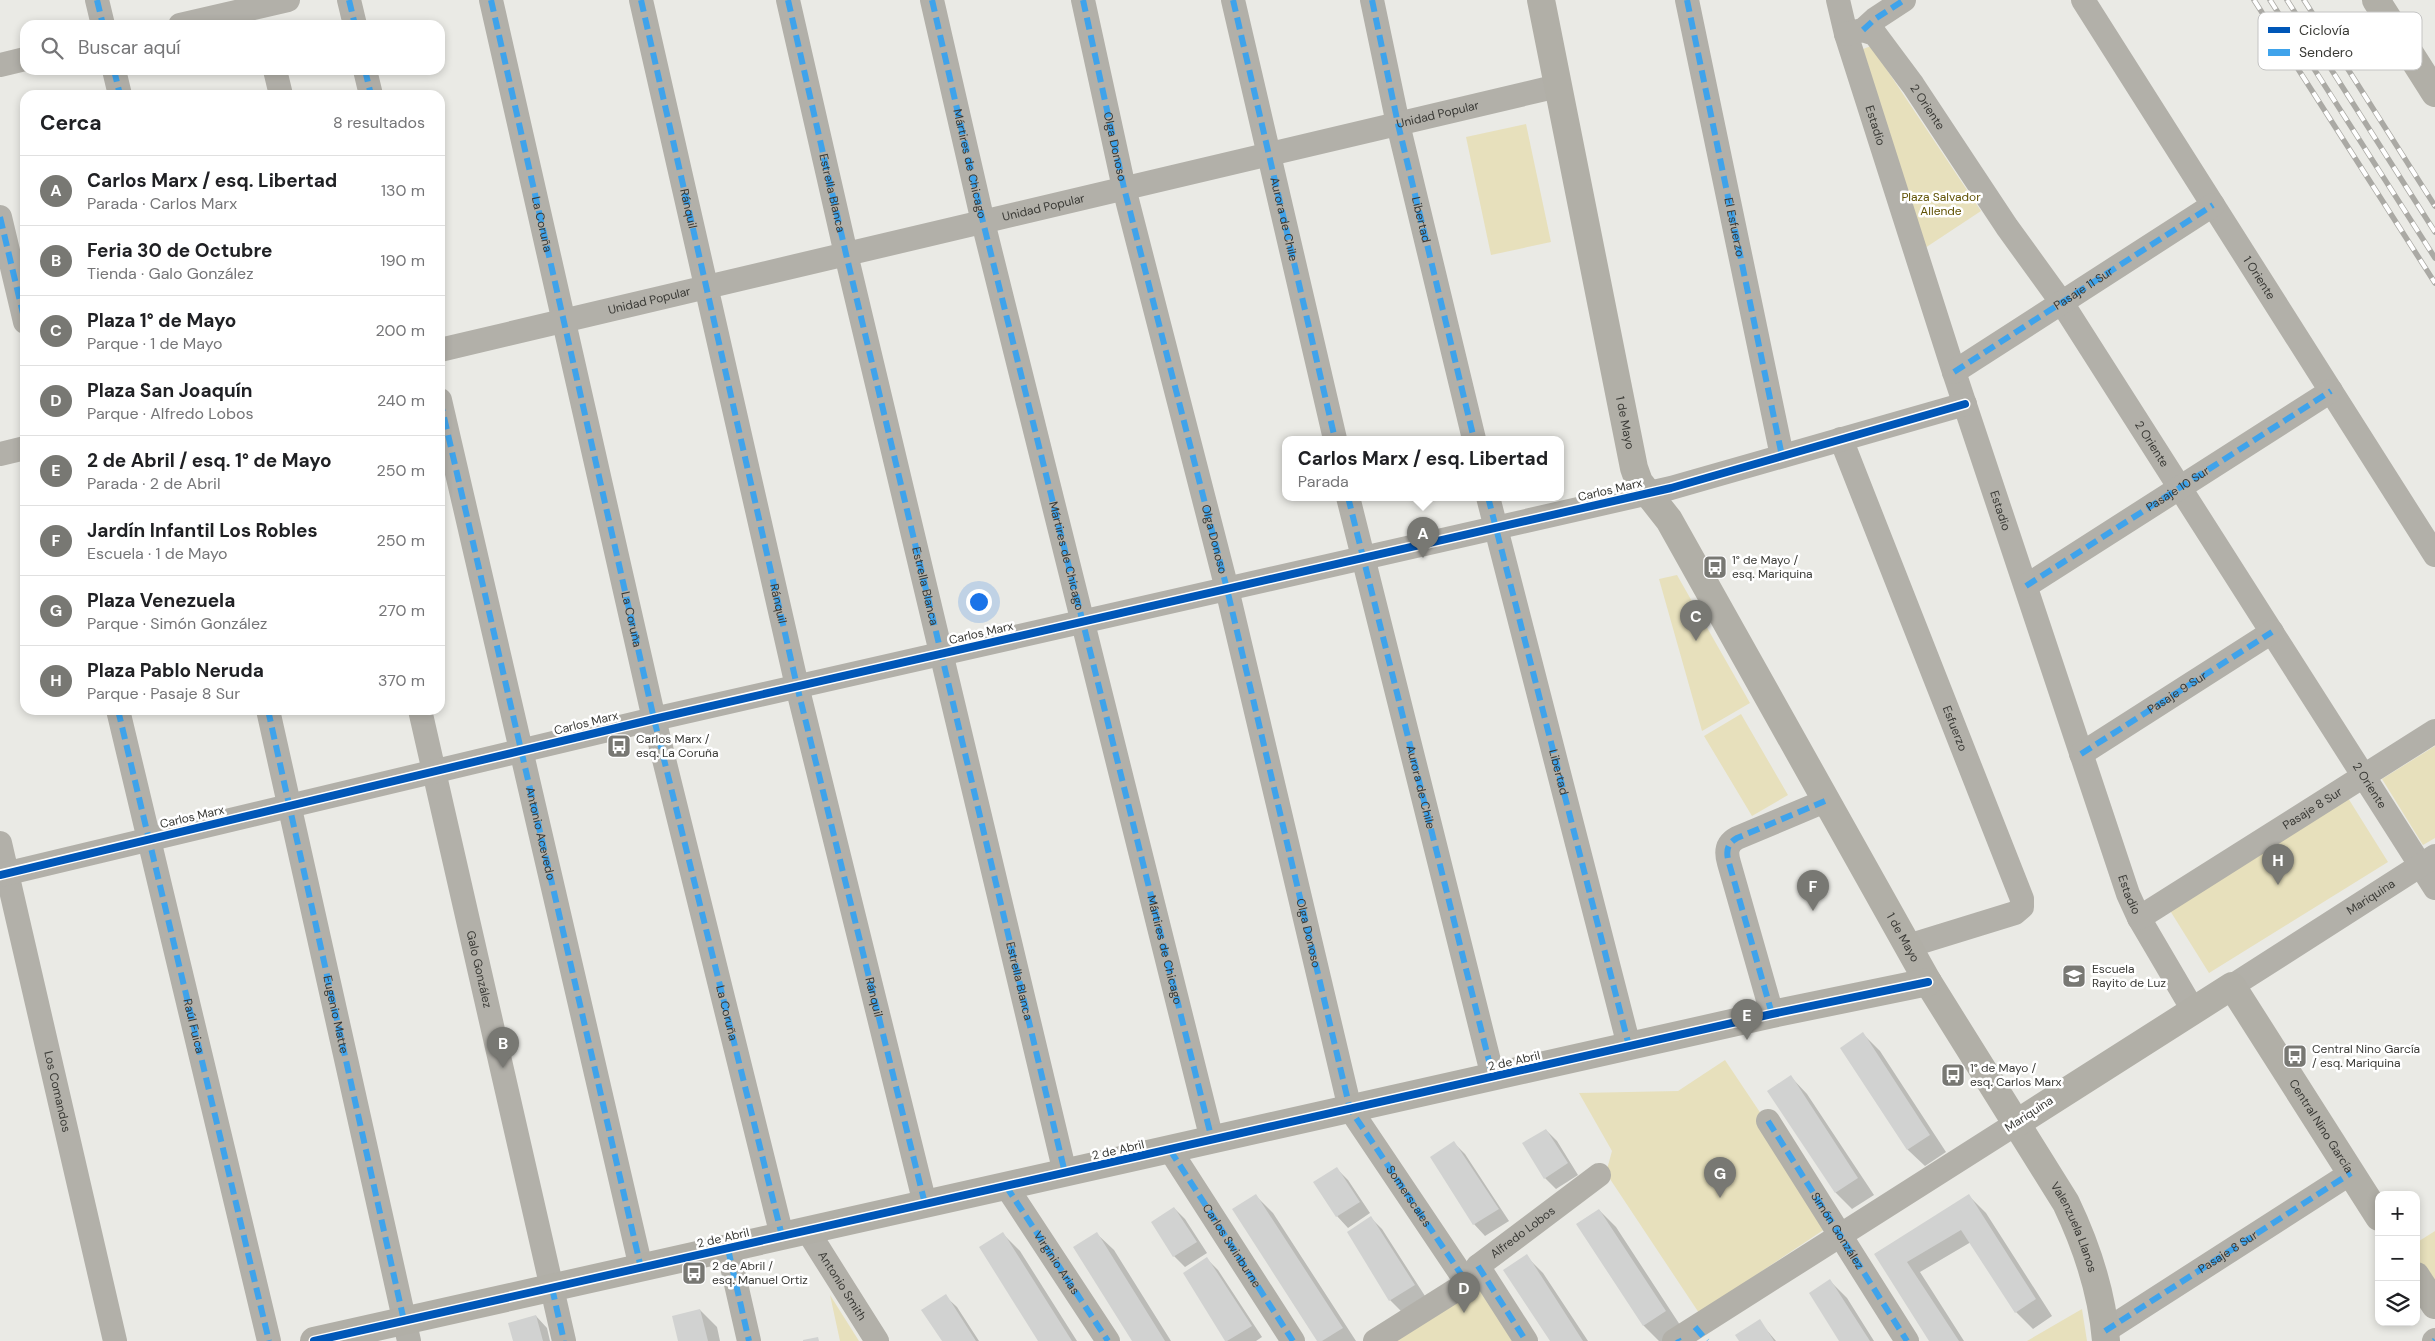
<!DOCTYPE html>
<html lang="es">
<head>
<meta charset="utf-8">
<style>
	body { margin:0; font-family:"DM Sans",sans-serif; background:#f2f2f2; color:#202124 }
	.controls { position:absolute; right:15px; bottom:15px; display:grid; overflow:hidden; border-radius:10px; box-shadow:0 2px 8px #0003 }
	.controls button { width:45px; height:45px; display:grid; place-items:center; padding:0; border:0; border-bottom:1px solid #e0e0e0; background:#fff; color:#202124; font:25px sans-serif }
	.you { position:absolute; left:978px; top:601px; width:18px; height:18px; margin:-12px; border:4px solid #fff; border-radius:50%; background:#1a73e8; box-shadow:0 0 0 8px #1a73e833 }
	.badge { display:grid; place-items:center; width:32px; height:32px; border-radius:50%; background:#787873; color:#fff; font-size:16px; font-weight:700 }
	.pin { position:absolute; translate:-50% -41px; filter:drop-shadow(0 1px 2px #0008) }
	.pin::after { content:''; position:absolute; top:26px; width:18px; height:15px; background:inherit; clip-path:polygon(0 0,100% 0,50% 100%) }
	.popup { position:absolute; left:1282px; top:436px; width:282px; height:65px; box-sizing:border-box; display:grid; place-content:center; border-radius:10px; background:#fff; filter:drop-shadow(0 1px 4px #0005); font-size:16px; white-space:nowrap; color:#757577 }
	.popup b { font-size:19px; color:#202124 }
	.popup::after { content:''; position:absolute; left:50%; top:100%; margin-left:-10px; border:10px solid transparent; border-top-color:#fff }
	.list { margin:0; padding:0; list-style:none }
	h2 { display:flex; justify-content:space-between; align-items:center; height:65px; margin:0; padding:0 20px; font-size:21px }
	h2 small { font-size:16px; font-weight:400; color:#757577 }
	.list li { display:grid; grid-template-columns:32px 1fr auto; gap:15px; align-items:center; box-sizing:border-box; height:70px; padding:0 20px; border-top:1px solid #e0e0e0 }
	.list b { display:block; font-size:19px; white-space:nowrap }
	.list p { margin:0; font-size:16px; white-space:nowrap; color:#757577 }
	.list em { font-size:16px; font-style:normal; color:#757577 }
	.icon { flex:none; width:28px; height:28px; fill:none; stroke:currentColor; stroke-width:2; stroke-linecap:round; stroke-linejoin:round }
	.map { position:relative; flex:none; width:2435px; height:1341px; overflow:hidden }
	.search { position:absolute; background:#fff; box-shadow:0 2px 8px #0003; left:20px; top:20px; width:425px; height:55px; display:flex; align-items:center; gap:12px; box-sizing:border-box; padding:0 18px; border-radius:15px; color:#757577; font-size:19px }
	.panel { position:absolute; background:#fff; box-shadow:0 2px 8px #0003; left:20px; top:90px; width:425px; height:625px; border-radius:15px }
	.map>svg:first-child { display:block }
</style>
</head>
<body>
<div class="map">
<svg width="2435" height="1341" viewBox="0 0 2435 1341">
	<rect width="100%" height="100%" fill="#eaeae5"/>
	<path fill="#e7e0bc" d="M1871,46L1981,211L1925,248L1863,49Z
		M1526,124L1551,242L1491,255L1466,137Z
		M1677,575L1750,703L1702,731L1659,579Z
		M1741,714L1788,795L1752,816L1704,736Z
		M2435,746V838L2423,845L2382,779Z
		M2348,798L2388,862L2209,973L2169,909Z
		M1725,1060L1834,1223L1699,1313L1606,1173L1612,1151L1579,1093L1678,1091Z
		M2435,1231V1290L2416,1261V1243Z
		M1478,1284L1513,1341H1389Z
		M830,1295L859,1341H840Z
		M2082,1309L2087,1341H2027Z"/>
	<path fill="#0003" d="M1863,1034L1880,1051L1946,1152L1925,1166L1908,1150L1842,1048Z
		M1791,1077L1807,1094L1874,1195L1852,1209L1836,1193Z
		M1546,1130L1557,1141L1578,1175L1556,1189L1545,1178Z
		M1454,1143L1465,1154L1509,1221L1485,1236L1474,1224Z
		M1337,1169L1348,1180L1370,1213L1348,1228L1337,1216Z
		M1256,1196L1273,1213L1356,1341H1319Z
		M1969,1196L1986,1213L2052,1316L2033,1329L2016,1312L1971,1242L1920,1272L1964,1341H1931L1875,1254Z
		M1174,1208L1185,1219L1207,1253L1185,1267L1174,1256Z
		M1599,1210L1616,1227L1682,1328L1663,1341H1659L1644,1326L1577,1224Z
		M1371,1218L1382,1229L1425,1296L1401,1311L1390,1300Z
		M1003,1234L1020,1251L1077,1341H1040Z
		M1097,1234L1114,1250L1171,1341H1133Z
		M1526,1256L1543,1273L1588,1341H1551Z
		M1207,1259L1218,1270L1262,1337L1256,1341H1227Z
		M1830,1281L1847,1298L1874,1341H1841Z
		M945,1296L957,1307L979,1341H943Z
		M700,1310L717,1327L720,1341H679Z
		M536,1316L547,1328L550,1341H514Z
		M1759,1321L1776,1341H1741Z"/>
	<path fill="#d1d2d1" d="M1863,1032L1930,1135L1907,1150L1840,1048Z
		M1791,1075L1858,1178L1835,1193L1767,1091Z
		M1546,1129L1568,1163L1544,1179L1522,1143Z
		M1454,1141L1499,1209L1473,1225L1430,1157Z
		M1337,1167L1360,1202L1336,1217L1313,1182Z
		M1256,1194L1343,1328L1322,1341H1317L1232,1209Z
		M1969,1194L2036,1299L2015,1313L1961,1230L1907,1262L1959,1341H1929L1874,1254Z
		M1174,1207L1197,1242L1173,1257L1151,1222Z
		M1599,1209L1666,1311L1643,1326L1576,1224Z
		M1371,1216L1415,1285L1389,1301L1347,1232Z
		M1003,1232L1072,1341H1038L979,1247Z
		M1097,1232L1165,1341H1132L1073,1247Z
		M1527,1254L1583,1341H1550L1503,1270Z
		M1207,1257L1252,1326L1227,1341H1225L1183,1273Z
		M1830,1279L1870,1341H1839L1809,1293Z
		M946,1294L976,1341H942L921,1310Z
		M700,1309L708,1341H678L672,1316Z
		M536,1315L543,1341H513L508,1323Z
		M1760,1319L1774,1341H1739L1735,1335Z
		M818,1337L819,1341H803V1340Z"/>
	<g fill="none" stroke-linecap="round" stroke-linejoin="round">
		<g stroke="#b2b0a9" stroke-width="24">
			<path d="M97,0L103,25"/>
			<path d="M349,0L355,25"/>
			<path d="M491,0L654,719L782,1236"/>
			<path id="s1" d="M641,0L797,686L925,1204"/>
			<path d="M788,0L846,254L1065,1173"/>
			<path id="s2" d="M932,0L983,222L1212,1140"/>
			<path id="s3" d="M1083,0L1124,188L1227,589L1350,1109L1467,1283"/>
			<path id="s4" d="M1233,0L1335,439"/>
			<path id="s5" d="M1372,0L1398,124L1474,439"/>
			<path d="M1687,0L1782,456"/>
			<path id="s6" d="M1838,0L1846,34L1954,372L2128,894L2139,918L2193,1010"/>
			<path id="s7" d="M2083,0L2435,555"/>
			<path d="M180,25L288,0"/>
			<path d="M1863,30L1875,19L1904,0"/>
			<path id="s8" d="M1846,34L1863,30L1875,34L1913,85L2007,227L2062,303L2435,888"/>
			<path d="M0,65L25,59"/>
			<path d="M114,70L120,95"/>
			<path d="M275,70L281,95"/>
			<path d="M365,70L371,95"/>
			<path d="M0,217L25,322"/>
			<path id="s9" d="M440,350L1558,86"/>
			<path id="s10" d="M1954,372L2213,205"/>
			<path d="M440,400L641,1268"/>
			<path id="s11" d="M1841,439L2022,899V907L2015,913L1908,946"/>
			<path d="M0,454L25,448"/>
			<path d="M1348,497L1493,1077"/>
			<path d="M1488,497L1629,1046"/>
			<path d="M2026,586L2331,391"/>
			<path d="M118,710L269,1341"/>
			<path d="M268,710L409,1341"/>
			<path id="s12" d="M420,710L564,1341"/>
			<path d="M2081,754L2272,632"/>
			<path id="s13" d="M0,843L115,1341"/>
			<path d="M0,875L654,719L1671,488L1965,404"/>
			<path id="s14" d="M2139,918L2435,731"/>
			<path id="s15" d="M2232,986L2435,856"/>
			<path d="M1772,1014L1729,863C1726,853 1726,844 1737,838L1825,801"/>
			<path d="M1768,1121L1907,1341"/>
			<path d="M1170,1150L1293,1341"/>
			<path d="M1006,1186L1108,1341"/>
			<path id="s16" d="M807,1230L877,1341"/>
			<path d="M728,1249L749,1341"/>
			<path d="M1478,1266L1526,1341"/>
			<path d="M2105,1331L2351,1173"/>
			<path id="s17" d="M1375,1341L1467,1283L1478,1266L1599,1175"/>
			<path d="M1674,1341L2017,1123"/>
			<path d="M2434,1341L2435,1340"/>
		</g>
		<g stroke="#b1afa7" stroke-width="28">
			<path id="s18" d="M1541,0L1634,468L1639,482L1669,520L1928,982L2066,1203C2087,1247 2102,1292 2106,1341"/>
			<path d="M2376,0L2435,93"/>
			<path id="s19" d="M2017,1123L2232,986L2379,1217"/>
			<path d="M2416,1276L2435,1305"/>
			<path d="M314,1341L1772,1014L1928,982"/>
		</g>
		<g stroke="#aaa9a4" stroke-width="5.5">
			<path id="rail" d="M2254,0L2435,283
				M2270,0L2435,258
				M2287,0L2435,232
				M2304,0L2435,206"/>
		</g>
		<use href="#rail" stroke="#fff" stroke-width="4" stroke-dasharray="11" stroke-linecap="butt"/>
		<g stroke="#3fa3eb" stroke-width="6" stroke-dasharray="12 6" stroke-linecap="butt">
			<path d="M97,0L103,25"/>
			<path d="M349,0L355,25"/>
			<path id="s20" d="M491,0L654,719L782,1236"/>
			<path d="M641,0L797,686L925,1204"/>
			<path id="s21" d="M788,0L846,254L1065,1173"/>
			<path d="M932,0L983,222L1212,1140"/>
			<path d="M1083,0L1124,188L1227,589L1350,1109L1467,1283"/>
			<path d="M1233,0L1335,439"/>
			<path d="M1372,0L1398,124L1474,439"/>
			<path id="s22" d="M1687,0L1782,456"/>
			<path d="M1863,30L1875,19L1904,0"/>
			<path d="M114,70L120,95"/>
			<path d="M365,70L371,95"/>
			<path d="M0,217L25,322"/>
			<path d="M1954,372L2213,205"/>
			<path id="s23" d="M440,400L641,1268"/>
			<path id="s24" d="M1348,497L1493,1077"/>
			<path id="s25" d="M1488,497L1629,1046"/>
			<path id="s26" d="M2026,586L2331,391"/>
			<path id="s27" d="M118,710L269,1341"/>
			<path id="s28" d="M268,710L404,1321"/>
			<path id="s29" d="M2081,754L2272,632"/>
			<path d="M1772,1014L1729,863C1726,853 1726,844 1737,838L1825,801"/>
			<path id="s30" d="M1768,1121L1907,1341"/>
			<path id="s31" d="M1170,1150L1293,1341"/>
			<path id="s32" d="M1006,1186L1108,1341"/>
			<path d="M728,1249L749,1341"/>
			<path d="M1478,1266L1526,1341"/>
			<path d="M552,1288L564,1341"/>
			<path d="M1695,1327L1707,1341"/>
			<path id="s33" d="M2105,1331L2351,1173"/>
			<path d="M1678,1339L1679,1341"/>
			<path d="M2434,1341L2435,1340"/>
		</g>
		<g stroke="#fff" stroke-width="11">
			<path id="cycleway" d="M0,875L654,719L1671,488L1965,404
				M314,1341L1772,1014L1928,982"/>
		</g>
		<use href="#cycleway" stroke="#0057b8" stroke-width="8"/>
	</g>
	<defs>
		<g id="bus-square" transform="scale(1.25)"><rect x="-9" y="-9" width="18" height="18" rx="4" fill="#787873" stroke="#fff"/><path d="M-5-6H5V4H4V6H2V4H-2V6H-4V4H-5ZM-3.5-4V0h7V-4ZM-3.5 1.2v1.5H-2V1.2ZM2 1.2v1.5H3.5V1.2Z" fill="#fff"/></g>
		<g id="school-square" transform="scale(1.25)"><rect x="-9" y="-9" width="18" height="18" rx="4" fill="#787873" stroke="#fff"/><path d="M0-5L7-2L0 1L-7-2ZM-4 1L0 2.5L4 1V4Q0 6-4 4Z" fill="#fff"/></g>
	</defs>
	<g fill-rule="evenodd">
		<use href="#bus-square" x="1715" y="567"/>
		<use href="#bus-square" x="619" y="746"/>
		<use href="#school-square" x="2074" y="976"/>
		<use href="#bus-square" x="2295" y="1056"/>
		<use href="#bus-square" x="1953" y="1075"/>
		<use href="#bus-square" x="694" y="1273"/>
	</g>
	<g text-anchor="middle" stroke-width="5" stroke-linejoin="round" paint-order="stroke">
		<g font-size="12" fill="#3a3a36" stroke="#fff">
			<text dy="4" stroke="none"><textPath href="#s8" startOffset="120">2 Oriente</textPath></text>
			<text dy="4" stroke="none"><textPath href="#s9" startOffset="1025">Unidad Popular</textPath></text>
			<text dy="4" stroke="none"><textPath href="#s6" startOffset="131">Estadio</textPath></text>
			<text dy="4" stroke="none"><textPath href="#s3" startOffset="150">Olga Donoso</textPath></text>
			<text dy="4" stroke="none"><textPath href="#s2" startOffset="168">Mártires de Chicago</textPath></text>
			<text dy="4" stroke="none"><textPath href="#s21" startOffset="198">Estrella Blanca</textPath></text>
			<text dy="4" stroke="none"><textPath href="#s1" startOffset="214">Ránquil</textPath></text>
			<text dy="4" stroke="none"><textPath href="#s9" startOffset="620">Unidad Popular</textPath></text>
			<text dy="4" stroke="none"><textPath href="#s4" startOffset="225">Aurora de Chile</textPath></text>
			<text dy="4" stroke="none"><textPath href="#s5" startOffset="225">Libertad</textPath></text>
			<text dy="4" stroke="none"><textPath href="#s20" startOffset="230">La Coruña</textPath></text>
			<text dy="4" stroke="none"><textPath href="#s22" startOffset="232">El Esfuerzo</textPath></text>
			<text dy="4" stroke="none"><textPath href="#s7" startOffset="329">1 Oriente</textPath></text>
			<text dy="4" stroke="none"><textPath href="#s10" startOffset="154">Pasaje 11 Sur</textPath></text>
			<text dy="4" stroke="none"><textPath href="#s9" startOffset="215">Unidad Popular</textPath></text>
			<text dy="4" stroke="none"><textPath href="#s18" startOffset="431">1 de Mayo</textPath></text>
			<text dy="4" stroke="none"><textPath href="#s8" startOffset="525">2 Oriente</textPath></text>
			<text dy="4" stroke="none"><textPath href="#s26" startOffset="180">Pasaje 10 Sur</textPath></text>
			<text transform="translate(1610 490) rotate(-13)" y="4">Carlos Marx</text>
			<text dy="4" stroke="none"><textPath href="#s6" startOffset="536">Estadio</textPath></text>
			<text dy="4" stroke="none"><textPath href="#s3" startOffset="555">Olga Donoso</textPath></text>
			<text dy="4" stroke="none"><textPath href="#s2" startOffset="572">Mártires de Chicago</textPath></text>
			<text dy="4" stroke="none"><textPath href="#s21" startOffset="602">Estrella Blanca</textPath></text>
			<text dy="4" stroke="none"><textPath href="#s1" startOffset="619">Ránquil</textPath></text>
			<text dy="4" stroke="none"><textPath href="#s20" startOffset="635">La Coruña</textPath></text>
			<text transform="translate(981 633) rotate(-13)" y="4">Carlos Marx</text>
			<text dy="4" stroke="none"><textPath href="#s29" startOffset="114">Pasaje 9 Sur</textPath></text>
			<text transform="translate(586 723) rotate(-14)" y="4">Carlos Marx</text>
			<text dy="4" stroke="none"><textPath href="#s11" startOffset="311">Esfuerzo</textPath></text>
			<text dy="4" stroke="none"><textPath href="#s25" startOffset="284">Libertad</textPath></text>
			<text dy="4" stroke="none"><textPath href="#s8" startOffset="930">2 Oriente</textPath></text>
			<text dy="4" stroke="none"><textPath href="#s24" startOffset="299">Aurora de Chile</textPath></text>
			<text dy="4" stroke="none"><textPath href="#s14" startOffset="205">Pasaje 8 Sur</textPath></text>
			<text transform="translate(192 817) rotate(-13)" y="4">Carlos Marx</text>
			<text dy="4" stroke="none"><textPath href="#s23" startOffset="445">Antonio Acevedo</textPath></text>
			<text dy="4" stroke="none"><textPath href="#s6" startOffset="941">Estadio</textPath></text>
			<text dy="4" stroke="none"><textPath href="#s15" startOffset="165">Mariquina</textPath></text>
			<text dy="4" stroke="none"><textPath href="#s3" startOffset="960">Olga Donoso</textPath></text>
			<text dy="4" stroke="none"><textPath href="#s18" startOffset="1019">1 de Mayo</textPath></text>
			<text dy="4" stroke="none"><textPath href="#s2" startOffset="978">Mártires de Chicago</textPath></text>
			<text dy="4" stroke="none"><textPath href="#s12" startOffset="266">Galo González</textPath></text>
			<text dy="4" stroke="none"><textPath href="#s21" startOffset="1008">Estrella Blanca</textPath></text>
			<text dy="4" stroke="none"><textPath href="#s1" startOffset="1024">Ránquil</textPath></text>
			<text dy="4" stroke="none"><textPath href="#s20" startOffset="1040">La Coruña</textPath></text>
			<text dy="4" stroke="none"><textPath href="#s28" startOffset="312">Eugenio Matte</textPath></text>
			<text dy="4" stroke="none"><textPath href="#s27" startOffset="325">Raúl Fuica</textPath></text>
			<text transform="translate(1514 1061) rotate(-13)" y="4">2 de Abril</text>
			<text dy="4" stroke="none"><textPath href="#s13" startOffset="255">Los Comandos</textPath></text>
			<text transform="translate(2029 1114) rotate(-33)" y="4">Mariquina</text>
			<text dy="4" stroke="none"><textPath href="#s19" startOffset="421">Central Nino García</textPath></text>
			<text transform="translate(1118 1150) rotate(-13)" y="4">2 de Abril</text>
			<text dy="4" stroke="none"><textPath href="#s3" startOffset="1246">Somerscales</textPath></text>
			<text dy="4" stroke="none"><textPath href="#s18" startOffset="1356">Valenzuela Llanos</textPath></text>
			<text dy="4" stroke="none"><textPath href="#s30" startOffset="130">Simón González</textPath></text>
			<text dy="4" stroke="none"><textPath href="#s17" startOffset="185">Alfredo Lobos</textPath></text>
			<text transform="translate(723 1238) rotate(-13)" y="4">2 de Abril</text>
			<text dy="4" stroke="none"><textPath href="#s31" startOffset="114">Carlos Swinburne</textPath></text>
			<text dy="4" stroke="none"><textPath href="#s33" startOffset="146">Pasaje 8 Sur</textPath></text>
			<text dy="4" stroke="none"><textPath href="#s32" startOffset="92">Virginio Arias</textPath></text>
			<text dy="4" stroke="none"><textPath href="#s16" startOffset="66">Antonio Smith</textPath></text>
		</g>
		<g font-size="12" fill="#605204" stroke="#fff">
			<text x="1941" y="201">Plaza Salvador<tspan x="1941" dy="14">Allende</tspan></text>
		</g>
		<g font-size="12" fill="#3a3a36" stroke="#fff" text-anchor="start">
			<text x="1732" y="564">1° de Mayo /<tspan x="1732" dy="14">esq. Mariquina</tspan></text>
			<text x="636" y="743">Carlos Marx /<tspan x="636" dy="14">esq. La Coruña</tspan></text>
			<text x="2092" y="973">Escuela<tspan x="2092" dy="14">Rayito de Luz</tspan></text>
			<text x="2312" y="1053">Central Nino García<tspan x="2312" dy="14">/ esq. Mariquina</tspan></text>
			<text x="1970" y="1072">1° de Mayo /<tspan x="1970" dy="14">esq. Carlos Marx</tspan></text>
			<text x="712" y="1270">2 de Abril /<tspan x="712" dy="14">esq. Manuel Ortiz</tspan></text>
		</g>
	</g>
	<rect x="2258" y="12" width="164" height="58" rx="8" fill="#fff" stroke="#c4c4c3" stroke-width="1"/>
	<rect x="2268" y="27" width="22" height="6" fill="#0057b8"/>
	<rect x="2268" y="49" width="22" height="7" fill="#3fa3eb"/>
	<g font-size="14" fill="#3a3a36">
		<text x="2299" y="35">Ciclovía</text>
		<text x="2299" y="57">Sendero</text>
	</g>
</svg>
<div class="controls">
<button>+</button>
<button>−</button>
<button><svg class="icon" aria-label="layers" viewBox="0 0 24 24"><path d="M12 4l9 5-9 5-9-5zM3 14l9 5 9-5"/></svg></button>
</div>
<div class="you"></div>
<div class="pin badge" style="left:1423px;top:558px">A</div>
<div class="popup"><b>Carlos Marx / esq. Libertad</b>Parada</div>
<div class="pin badge" style="left:503px;top:1068px">B</div>
<div class="pin badge" style="left:1696px;top:641px">C</div>
<div class="pin badge" style="left:1464px;top:1313px">D</div>
<div class="pin badge" style="left:1747px;top:1040px">E</div>
<div class="pin badge" style="left:1813px;top:911px">F</div>
<div class="pin badge" style="left:1720px;top:1198px">G</div>
<div class="pin badge" style="left:2278px;top:885px">H</div>
<div class="search"><svg class="icon" aria-label="search" viewBox="0 0 24 24"><circle cx="10" cy="10" r="6"/><path d="M15 15l6 6"/></svg>Buscar aquí</div>
<section class="panel">
<h2>Cerca<small>8 resultados</small></h2>
<ul class="list">
<li><span class="badge">A</span><div><b>Carlos Marx / esq. Libertad</b><p>Parada · Carlos Marx</p></div><em>130 m</em></li>
<li><span class="badge">B</span><div><b>Feria 30 de Octubre</b><p>Tienda · Galo González</p></div><em>190 m</em></li>
<li><span class="badge">C</span><div><b>Plaza 1° de Mayo</b><p>Parque · 1 de Mayo</p></div><em>200 m</em></li>
<li><span class="badge">D</span><div><b>Plaza San Joaquín</b><p>Parque · Alfredo Lobos</p></div><em>240 m</em></li>
<li><span class="badge">E</span><div><b>2 de Abril / esq. 1° de Mayo</b><p>Parada · 2 de Abril</p></div><em>250 m</em></li>
<li><span class="badge">F</span><div><b>Jardín Infantil Los Robles</b><p>Escuela · 1 de Mayo</p></div><em>250 m</em></li>
<li><span class="badge">G</span><div><b>Plaza Venezuela</b><p>Parque · Simón González</p></div><em>270 m</em></li>
<li><span class="badge">H</span><div><b>Plaza Pablo Neruda</b><p>Parque · Pasaje 8 Sur</p></div><em>370 m</em></li>
</ul>
</section>
</div>
</body>
</html>
